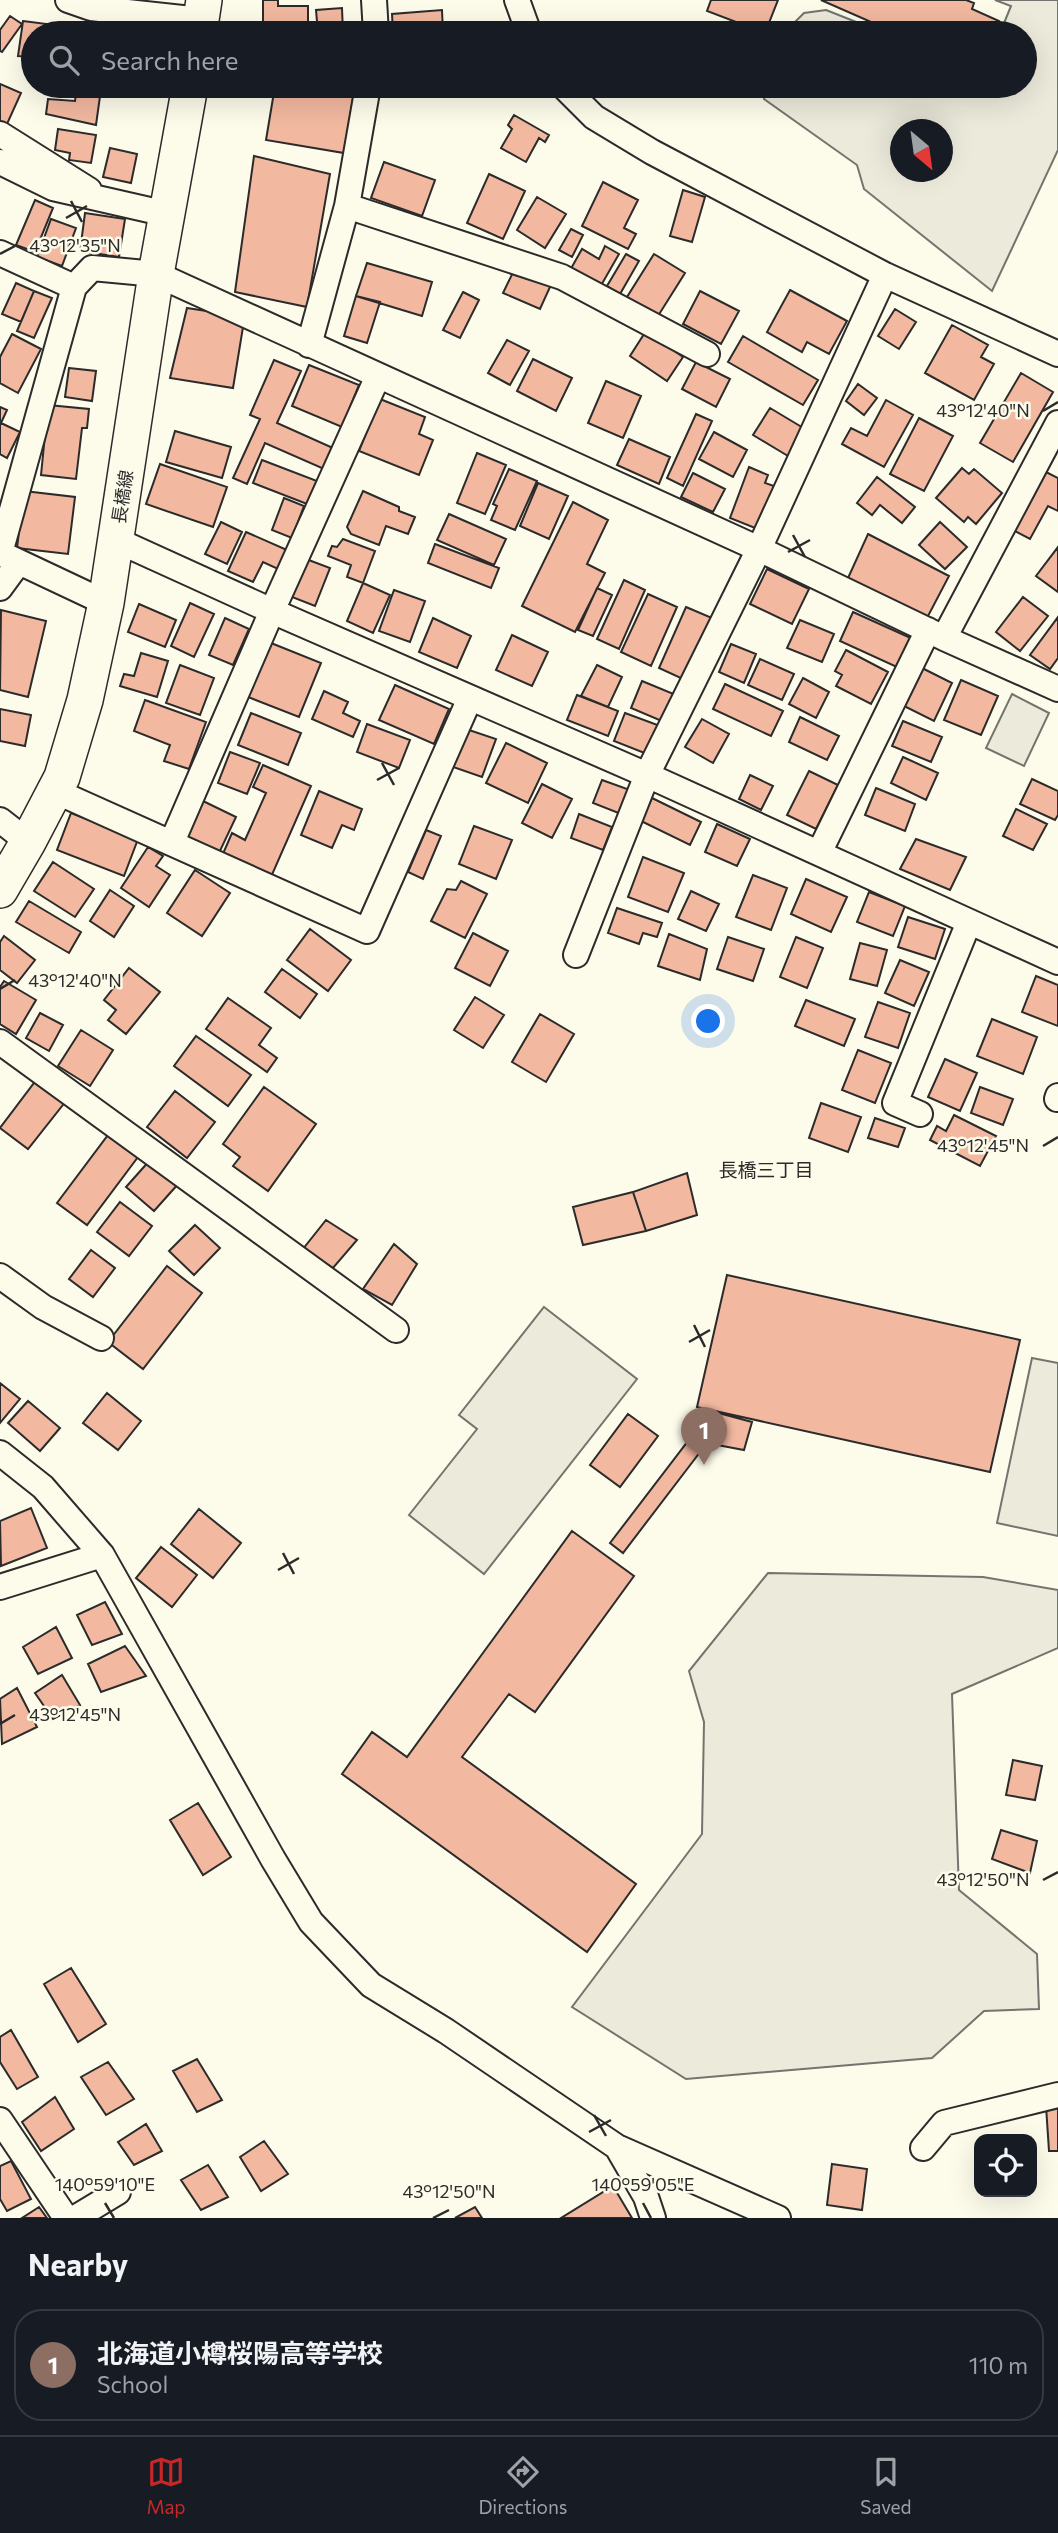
<!DOCTYPE html>
<html lang="en">
<head>
<meta charset="utf-8">
<style>
	body { margin:0; font-family:Commissioner,"Noto Sans JP",sans-serif; background:#20242c; color:#f1f3f6 }
	.controls { position:absolute; right:21px; bottom:21px; display:grid; overflow:hidden; border-radius:14px; box-shadow:0 7px 28px #0002 }
	.controls button { width:63px; height:63px; display:grid; place-items:center; padding:0; border:0; border-bottom:2px solid #363941; background:#171b24; color:#f1f3f6; font:35px sans-serif }
	.compass { position:absolute; left:890px; top:119px; width:63px; height:63px; border-radius:50%; background:#171b24; box-shadow:0 7px 28px #0002; rotate:151deg }
	.you { position:absolute; left:709px; top:1022px; width:24px; height:24px; margin:-18px; border:5px solid #fff; border-radius:50%; background:#1a73e8; box-shadow:0 0 0 10px #1a73e833 }
	.badge { display:grid; place-items:center; width:46px; height:46px; border-radius:50%; background:#c62828; color:#fff; font-size:23px; font-weight:700 }
	.pin { position:absolute; translate:-50% -58px; filter:drop-shadow(0 2px 4px #0008) }
	.pin::after { content:''; position:absolute; top:37px; width:24px; height:21px; background:inherit; clip-path:polygon(0 0,100% 0,50% 100%) }
	.list { margin:0; padding:0; list-style:none }
	h2 { display:flex; justify-content:space-between; align-items:center; height:91px; margin:0; padding:0 28px; font-size:30px }
	h2 small { font-size:23px; font-weight:400; color:#9ea1a6 }
	.list li { display:grid; grid-template-columns:46px 1fr auto; gap:21px; align-items:center; box-sizing:border-box; height:112px; margin:0 14px 14px; padding:0 14px; border:2px solid #363941; border-radius:28px }
	.list b { display:block; font-size:26px; white-space:nowrap }
	.list p { margin:0; font-size:23px; white-space:nowrap; color:#9ea1a6 }
	.list em { font-size:23px; font-style:normal; color:#9ea1a6 }
	.icon { flex:none; width:38px; height:38px; fill:none; stroke:currentColor; stroke-width:2; stroke-linecap:round; stroke-linejoin:round }
	.map { position:relative; flex:none; width:1058px; height:2218px; overflow:hidden }
	.search { position:absolute; background:#171b24; box-shadow:0 7px 28px #0002; left:21px; right:21px; top:21px; height:77px; display:flex; align-items:center; gap:18px; box-sizing:border-box; padding:0 24px; border-radius:38px; color:#9ea1a6; font-size:26px }
	.sheet { height:217px; background:#171b24 }
	nav { display:flex; justify-content:space-around; align-items:center; box-sizing:border-box; height:98px; border-top:2px solid #363941; background:#171b24; font-size:19px; color:#9ea1a6 }
	nav a { display:grid; justify-items:center; gap:4px }
	nav .on { color:#c62828 }
	.map>svg:first-child { display:block }
</style>
</head>
<body>
<div class="map">
<svg width="1058" height="2218" viewBox="0 0 1058 2218">
	<rect width="100%" height="100%" fill="#fdfbea"/>
	<path fill="#ecebdb" stroke="#74746e" stroke-width="2" d="M1012,694L1049,713L1024,766L986,748Z
		M1032,1358L1058,1363V1536L997,1523Z
		M768,1573L983,1577L1058,1590V1648L952,1694L959,1890L1037,1954L1039,2009L984,2011L932,2058L686,2079L572,2007L702,1834L704,1722L689,1671Z"/>
	<path fill="#eceadb" stroke="#74746e" stroke-width="2" fill-rule="evenodd" d="M995,0H1058V150L992,291L864,189L857,165L764,99L765,86H1025V33H1000L1011,6ZM900,130H942V172H900Z
		M826,10L884,33H784L804,13Z
		M544,1307L637,1379L484,1574L409,1515L477,1429L459,1415Z"/>
	<path fill="#f2b8a0" stroke="#2b2b2b" stroke-width="2" d="M263,0H278V6H308V33H263Z
		M711,0H778L765,33L707,11Z
		M821,0H966L974,3L972,9L999,21L994,33H896Z
		M342,8L343,33H318L316,10Z
		M442,10L443,33H393L392,14Z
		M10,16L22,24L2,52L0,51V30Z
		M23,21L47,24L46,33H33V57L18,56Z
		M112,25L145,32V33H110Z
		M0,84L21,93L7,124L0,121Z
		M77,86L101,89L96,125L46,114L48,99L75,101Z
		M275,86H355L344,153L266,140Z
		M514,115L549,135L545,142L539,138L526,162L501,148L512,129L508,125Z
		M58,129L96,135L91,163L69,160L70,153L55,150Z
		M110,148L137,154L131,183L103,177Z
		M254,156L330,174L307,307L235,292Z
		M384,162L435,180L422,216L371,198Z
		M489,174L525,191L503,239L467,223Z
		M603,182L638,200L624,228L636,234L628,249L582,226Z
		M683,190L705,197L692,242L670,236Z
		M537,197L566,214L545,248L517,230Z
		M35,200L53,208L35,252L16,245Z
		M85,213L125,219L119,257L80,251Z
		M51,219L76,228L62,266L37,257Z
		M571,229L583,235L572,257L559,250Z
		M605,246L619,254L599,289L569,272L582,249L599,259Z
		M626,254L639,261L620,294L607,286Z
		M654,254L685,273L658,316L627,297Z
		M519,260L555,276L540,309L503,293Z
		M367,263L432,282L422,316L356,296Z
		M16,283L34,291L21,322L2,314Z
		M790,290L847,321L829,354L807,342L802,352L767,332Z
		M34,291L52,298L34,338L17,331Z
		M700,291L739,311L721,344L683,324Z
		M463,292L479,300L460,338L443,330Z
		M356,296L380,302L367,343L344,336Z
		M187,308L213,312L243,327L233,388L170,378Z
		M895,309L916,322L899,349L878,336Z
		M952,325L988,345L981,357L994,364L974,400L925,373Z
		M646,331L683,357L667,381L630,356Z
		M12,334L41,349L18,393L0,383V357Z
		M743,336L818,380L803,405L728,362Z
		M507,340L529,351L510,385L488,373Z
		M533,359L572,378L556,411L517,391Z
		M274,360L301,371L277,423L333,448L324,469L265,443L247,484L233,478L260,419L250,415Z
		M696,362L730,379L716,407L682,389Z
		M309,365L359,385L342,427L292,406Z
		M69,368L96,371L92,401L65,397Z
		M1021,373L1053,392L1013,462L980,443Z
		M606,381L641,396L623,438L588,423Z
		M858,384L877,398L864,415L846,401Z
		M380,399L425,417L419,434L433,440L419,475L359,451Z
		M886,400L913,415L884,467L842,444L851,428L867,436Z
		M48,405L89,409L87,428H82L76,479L41,475Z
		M0,407L7,410L1,423L20,432L7,458L0,454Z
		M770,408L805,429L788,456L753,435Z
		M696,414L712,421L683,486L667,478Z
		M919,418L953,436L924,491L890,474Z
		M175,431L231,447L222,478L166,462Z
		M714,432L747,450L733,477L699,459Z
		M629,439L670,457L659,484L617,465Z
		M477,453L506,465L485,514L457,503Z
		M262,460L317,481L307,504L253,483Z
		M160,464L227,487L213,527L146,504Z
		M749,467L768,475L765,483L777,487L760,530L730,518Z
		M962,468L969,474L974,469L1002,493L976,524L968,517L964,522L936,498Z
		M509,469L537,481L515,530L491,520L497,506L493,504Z
		M1044,471L1058,478V511L1048,506L1030,539L1013,530Z
		M693,473L725,489L713,512L681,497Z
		M877,477L915,507L902,523L880,505L872,515L857,503Z
		M538,483L568,496L549,539L520,526Z
		M24,491L75,497L68,554L17,548Z
		M363,491L399,507V511L415,517L408,534L386,526L379,545L351,534L347,527Z
		M284,498L304,506L292,538L272,530Z
		M573,502L608,520L587,564L605,573L575,632L522,606Z
		M449,514L506,539L494,565L437,540Z
		M221,522L242,532L227,564L205,554Z
		M940,522L967,547L945,569L919,545Z
		M246,532L287,550L278,569L263,562L253,582L228,571Z
		M868,534L949,576L927,618L848,578Z
		M343,539L375,551L363,583L347,577L351,565L328,556L332,546L337,547Z
		M435,544L499,568L491,588L428,563Z
		M1058,547V592L1036,576Z
		M306,559L330,568L315,606L292,597Z
		M767,569L809,589L792,624L750,604Z
		M624,580L645,590L619,649L597,639Z
		M363,583L390,595L373,633L347,621Z
		M597,588L612,595L593,636L578,630Z
		M394,590L425,601L410,642L379,631Z
		M648,594L677,607L651,666L621,652Z
		M1023,597L1048,616L1020,651L996,632Z
		M190,603L214,614L194,657L171,646Z
		M139,604L176,620L165,647L128,632Z
		M686,607L712,618L685,680L659,668Z
		M1,610L46,621L28,697L0,690Z
		M853,612L913,639L899,668L840,641Z
		M1058,617V658L1050,669L1030,655Z
		M225,618L249,629L233,665L209,655Z
		M433,618L471,636L457,668L419,652Z
		M800,620L834,634L822,662L787,648Z
		M512,635L548,652L532,686L496,670Z
		M271,643L321,663L299,717L248,697Z
		M731,644L756,654L744,683L719,672Z
		M846,650L888,672L871,704L836,686L842,675L835,671Z
		M141,653L168,661L157,697L120,686L124,674L134,676Z
		M760,659L794,674L782,700L748,685Z
		M180,665L214,678L200,715L166,703Z
		M597,665L622,677L608,707L581,696Z
		M920,667L952,683L934,721L902,705Z
		M803,678L829,692L816,718L789,704Z
		M961,680L998,696L981,735L944,720Z
		M642,681L676,695L664,722L631,708Z
		M725,684L783,711L771,736L713,709Z
		M395,685L449,709L434,744L379,720Z
		M324,691L348,702L343,713L360,721L353,737L312,719Z
		M577,695L618,711L608,736L567,720Z
		M145,700L206,722L189,769L164,761L170,745L134,731Z
		M0,709L31,715L25,746L0,741Z
		M251,713L301,733L288,765L238,745Z
		M625,713L663,727L652,756L614,741Z
		M800,717L839,736L827,760L789,742Z
		M702,719L729,734L713,763L685,747Z
		M903,721L942,737L931,762L892,746Z
		M367,724L410,740L399,768L357,752Z
		M466,729L496,739L482,777L453,767Z
		M506,743L547,763L528,803L486,783Z
		M230,752L260,763L247,794L218,783Z
		M903,757L938,773L926,800L891,783Z
		M263,765L311,786L271,877L222,856L232,833L245,840L266,793L253,787Z
		M809,771L838,785L816,829L787,815Z
		M750,775L773,786L761,810L739,799Z
		M1032,779L1058,791V815L1055,820L1020,804Z
		M602,780L630,790L621,814L593,803Z
		M542,784L572,799L552,838L522,823Z
		M876,788L915,804L905,831L865,815Z
		M319,791L362,809L354,830L342,825L332,848L301,835Z
		M652,798L701,822L690,845L641,821Z
		M203,801L236,817L219,853L186,837Z
		M1016,809L1047,824L1033,850L1003,836Z
		M71,813L138,839L124,876L57,850Z
		M579,814L612,827L603,850L571,838Z
		M717,824L750,839L737,866L705,852Z
		M474,826L512,840L496,879L459,864Z
		M426,830L441,836L423,879L408,872Z
		M916,839L966,857L950,890L900,869Z
		M148,847L163,856L156,866L170,875L149,907L121,888Z
		M643,857L684,873L668,912L628,897Z
		M53,862L94,889L75,917L34,891Z
		M195,870L230,893L202,936L167,913Z
		M753,875L787,888L771,930L736,917Z
		M806,879L847,897L831,932L791,914Z
		M461,881L487,894L465,938L431,921L447,889L456,890Z
		M110,890L134,906L114,937L90,921Z
		M691,891L719,904L706,931L678,919Z
		M869,892L905,906L893,936L857,922Z
		M29,901L81,932L69,953L16,922Z
		M617,908L662,923L657,937L643,933L639,944L608,933Z
		M908,917L945,929L935,959L898,947Z
		M310,929L351,960L328,991L287,960Z
		M473,933L508,951L490,986L455,968Z
		M669,934L707,949L700,980L658,966Z
		M4,936L35,960L17,983L0,970V942Z
		M728,937L764,949L753,981L717,969Z
		M796,937L823,948L807,988L780,977Z
		M860,943L887,950L877,986L850,979Z
		M900,960L929,972L914,1006L885,993Z
		M129,968L160,992L126,1034L108,1020L116,1010L104,1000Z
		M282,969L317,994L300,1018L265,992Z
		M1036,976L1058,985V1026L1022,1012Z
		M4,981L36,1000L16,1034L0,1024V987Z
		M475,997L504,1015L483,1048L454,1030Z
		M228,998L271,1028L259,1045L277,1058L267,1072L206,1029Z
		M806,1000L855,1019L844,1046L795,1026Z
		M878,1002L910,1013L898,1048L865,1037Z
		M40,1013L63,1025L49,1051L26,1038Z
		M540,1014L574,1034L546,1082L512,1062Z
		M992,1019L1037,1037L1023,1074L977,1056Z
		M81,1030L113,1050L90,1086L58,1066Z
		M196,1036L251,1075L228,1106L174,1066Z
		M858,1050L891,1063L875,1103L842,1090Z
		M945,1059L977,1073L960,1111L928,1097Z
		M37,1079L66,1101L28,1149L0,1128Z
		M264,1087L316,1124L268,1191L233,1166L240,1157L223,1144Z
		M980,1087L1013,1099L1003,1125L971,1113Z
		M175,1091L215,1122L187,1158L147,1127Z
		M821,1103L861,1117L848,1152L809,1138Z
		M954,1115L996,1136L980,1166L930,1140L937,1126L946,1131Z
		M875,1118L905,1128L898,1147L868,1138Z
		M111,1131L141,1153L87,1225L57,1203Z
		M151,1159L179,1183L154,1211L126,1187Z
		M687,1173L697,1215L646,1231L633,1192Z
		M633,1192L646,1231L583,1245L573,1207Z
		M120,1202L152,1226L129,1256L97,1232Z
		M326,1220L357,1240L333,1268L303,1249Z
		M195,1225L220,1248L194,1275L169,1251Z
		M394,1244L417,1264L392,1305L363,1289Z
		M91,1250L115,1268L93,1297L69,1279Z
		M167,1266L202,1293L143,1369L108,1342Z
		M727,1275L1020,1340L990,1472L697,1407Z
		M0,1383L20,1399L0,1423Z
		M107,1393L141,1421L118,1450L83,1423Z
		M28,1401L60,1428L40,1451L8,1423Z
		M711,1411L752,1422L744,1450L707,1443L623,1553L610,1543Z
		M628,1414L658,1436L620,1487L590,1465Z
		M31,1508L47,1548L1,1566L0,1521Z
		M199,1509L241,1543L213,1578L171,1544Z
		M572,1531L634,1576L535,1712L509,1694L462,1757L636,1884L587,1952L342,1774L372,1732L407,1757Z
		M161,1547L197,1575L172,1607L136,1578Z
		M105,1602L122,1634L92,1645L77,1615Z
		M56,1627L72,1658L38,1674L23,1647Z
		M125,1646L146,1676L101,1692L88,1664Z
		M62,1675L80,1705L53,1719L35,1693Z
		M17,1688L37,1727L2,1744L0,1699Z
		M1013,1760L1042,1766L1035,1800L1006,1795Z
		M198,1803L231,1857L203,1875L170,1820Z
		M1001,1830L1037,1841L1030,1873L992,1859Z
		M71,1968L106,2024L78,2042L44,1984Z
		M11,2030L38,2077L17,2089L0,2062V2037Z
		M197,2059L222,2100L197,2112L173,2071Z
		M108,2062L134,2099L106,2115L81,2077Z
		M55,2097L74,2129L41,2151L22,2122Z
		M1058,2105V2151H1049L1046,2106Z
		M146,2124L162,2151L134,2165L118,2142Z
		M264,2141L288,2174L261,2191L240,2157Z
		M11,2161L31,2199L7,2211L0,2199V2166Z
		M832,2164L867,2169L862,2210L827,2205Z
		M208,2165L228,2197L201,2210L181,2180Z
		M613,2186L632,2218H561Z
		M39,2207L47,2218H22Z
		M475,2207L482,2218H455Z"/>
	<g fill="none" stroke-linecap="round" stroke-linejoin="round">
		<g stroke="#2b2b2b" stroke-width="28">
			<path id="street" d="M68,0L91,8L201,20
				M374,0L376,33
				M517,0L529,33
				M563,86L594,117L652,152L885,275L1058,354
				M0,134L89,190
				M0,162L53,188L167,214
				M347,206L562,277L707,354
				M0,253L74,287L92,268L156,274L759,549L944,638L1058,689
				M309,345L347,206L368,86
				M116,540L272,611L647,775L1058,962
				M0,553L74,287
				M0,553L106,603
				M0,588L19,562
				M944,638L1058,423
				M55,791L367,931L470,698
				M0,820L28,842
				M172,842L272,611L378,376
				M819,853L928,630
				M576,955L647,775L759,549L885,275
				M0,1042L396,1330
				M1057,1099L1058,1096
				M920,1114L895,1103L969,922
				M0,1276L43,1307L101,1338
				M0,1453L43,1487L102,1555L273,1859L311,1922L371,1985L446,2031L617,2147L778,2218
				M0,1587L102,1555
				M0,2120L66,2218
				M617,2147L646,2197L653,2218
				M923,2148L944,2123L1058,2095
				M75,2218L118,2192"/>
		</g>
		<g stroke="#2b2b2b" stroke-width="38">
			<path id="secondary" d="M199,33L204,0
				M0,890L28,842L62,777L85,700L106,603L156,274L190,86"/>
		</g>
		<use href="#street" stroke="#fdfbea" stroke-width="24"/>
		<use href="#secondary" stroke="#fdfbea" stroke-width="35"/>
	</g>
	<path fill="none" stroke="#2b2b2b" stroke-width="2.5" d="M71,201L82,222M66,218L87,206M0,254L15,246M1043,411L1058,402M793,535L805,557M788,552L810,540M382,763L394,785M377,780L399,768M0,989L15,980M1043,1146L1058,1137M694,1325L705,1347M689,1342L710,1330M283,1553L294,1574M278,1570L299,1558M0,1724L15,1715M1043,1880L1058,1872M594,2115L606,2136M589,2132L611,2120M105,2203L114,2218M643,2203L651,2218M433,2218L449,2210"/>
	<g text-anchor="middle" stroke-width="5" stroke-linejoin="round" paint-order="stroke">
		<g font-size="18" fill="#2b2b2b" stroke="#fdfbea">
			<text transform="translate(123 497) rotate(-81)" y="6">長橋線</text>
		</g>
		<g font-size="19" fill="#2b2b2b" stroke="#fdfbea">
			<text x="766" y="1177">長橋三丁目</text>
		</g>
	</g>
	<g font-size="18" text-anchor="middle" fill="#2b2b2b" stroke="#fdfbea" stroke-width="5" stroke-linejoin="round" paint-order="stroke">
		<text x="75" y="252">43°12'35"N</text>
		<text x="983" y="417">43°12'40"N</text>
		<text x="75" y="987">43°12'40"N</text>
		<text x="983" y="1152">43°12'45"N</text>
		<text x="75" y="1721">43°12'45"N</text>
		<text x="983" y="1886">43°12'50"N</text>
		<text x="105" y="2191">140°59'10"E</text>
		<text x="643" y="2191">140°59'05"E</text>
		<text x="449" y="2198">43°12'50"N</text>
	</g>
</svg>
<div class="controls">
<button><svg class="icon" aria-label="locate" viewBox="0 0 24 24"><circle cx="12" cy="12" r="6"/><path d="M12 2v4M12 18v4M2 12h4M18 12h4"/></svg></button>
</div>
<svg class="compass" viewBox="-18 -18 36 36"><path d="M0-13l5 13h-10z" fill="#e53935"/><path d="M0 13l5-13h-10z" fill="#9ea1a6"/></svg>
<div class="you"></div>
<div class="pin badge" style="left:704px;top:1465px;background:#8d6e63">1</div>
<div class="search"><svg class="icon" aria-label="search" viewBox="0 0 24 24"><circle cx="10" cy="10" r="6"/><path d="M15 15l6 6"/></svg>Search here</div>
</div>
<section class="sheet">
<h2>Nearby<small></small></h2>
<ul class="list">
<li><span class="badge" style="background:#8d6e63">1</span><div><b>北海道小樽桜陽高等学校</b><p>School</p></div><em>110 m</em></li>
</ul>
</section>
<nav>
<a class="on"><svg class="icon" aria-label="map" viewBox="0 0 24 24"><path d="M3 6l6-2 6 2 6-2v14l-6 2-6-2-6 2zM9 4v14M15 6v14"/></svg>Map</a>
<a><svg class="icon" aria-label="directions" viewBox="0 0 24 24"><path d="M12 3l9 9-9 9-9-9zM9 14v-3h6M13 9l2 2-2 2"/></svg>Directions</a>
<a><svg class="icon" aria-label="saved" viewBox="0 0 24 24"><path d="M7 4h10v16l-5-4-5 4z"/></svg>Saved</a>
</nav>
</body>
</html>
